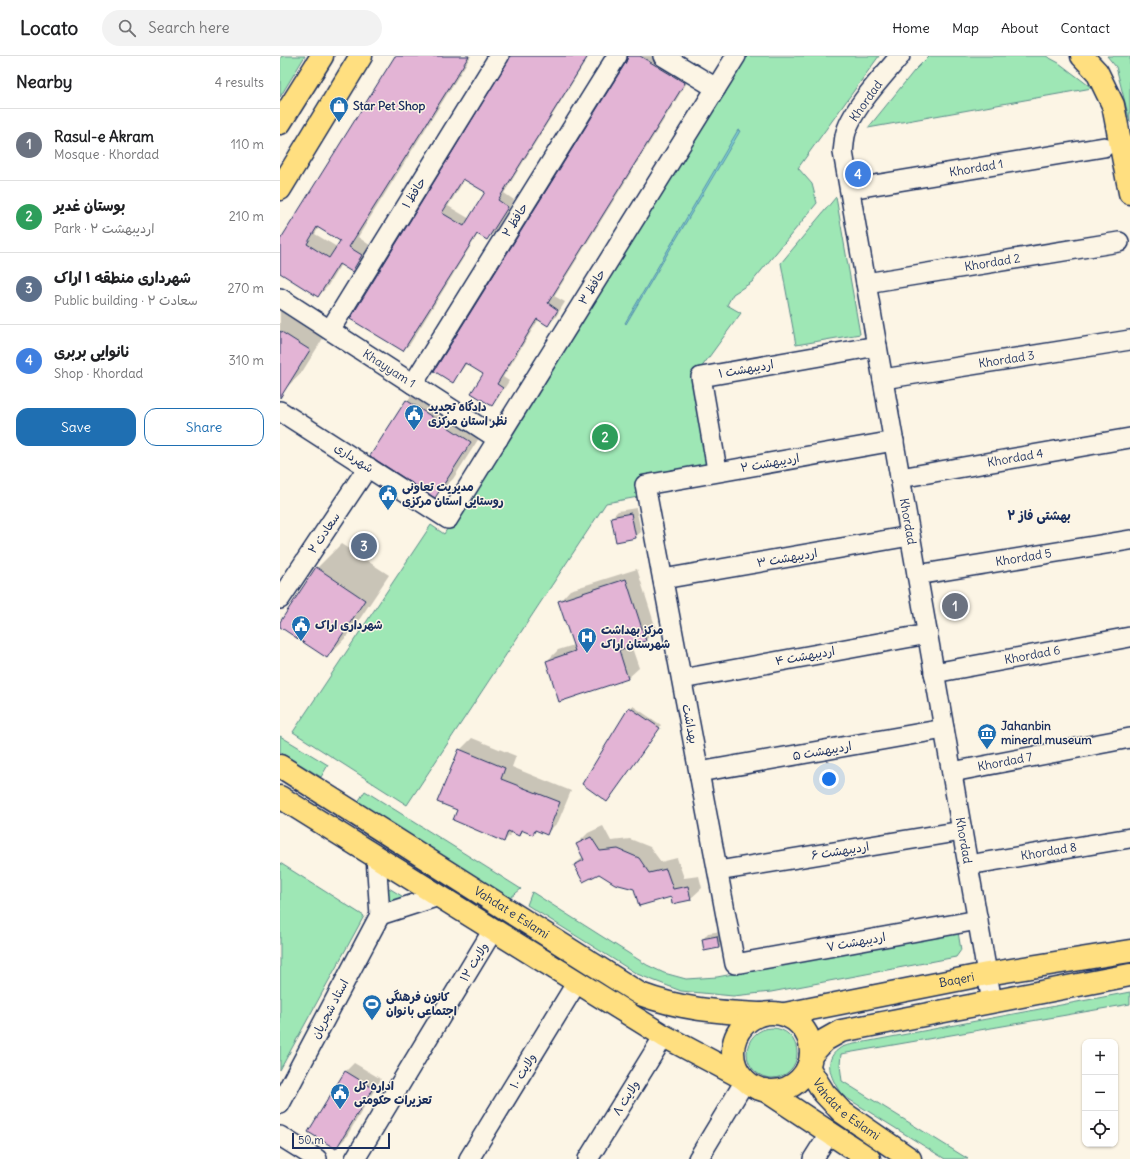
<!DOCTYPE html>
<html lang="en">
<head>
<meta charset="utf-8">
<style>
	body { margin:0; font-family:Delius,"Playpen Sans Arabic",sans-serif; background:#f2f2f2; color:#202124 }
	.controls { position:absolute; right:12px; bottom:12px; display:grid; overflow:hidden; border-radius:8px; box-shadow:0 1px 3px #0004 }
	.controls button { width:36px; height:36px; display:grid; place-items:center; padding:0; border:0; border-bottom:1px solid #e0e0e0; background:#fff; color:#202124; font:20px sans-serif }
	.scale { position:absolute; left:12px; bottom:10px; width:98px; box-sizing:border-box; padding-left:4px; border:2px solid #1b2f5e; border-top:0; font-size:11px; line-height:14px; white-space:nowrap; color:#1b2f5e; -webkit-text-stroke:3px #fcf5e5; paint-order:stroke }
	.you { position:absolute; left:549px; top:723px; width:14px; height:14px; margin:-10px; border:3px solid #fff; border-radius:50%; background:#1a73e8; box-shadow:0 0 0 6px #1a73e833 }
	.badge { display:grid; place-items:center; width:26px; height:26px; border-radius:50%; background:#1f6fb2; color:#fff; font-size:13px; font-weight:700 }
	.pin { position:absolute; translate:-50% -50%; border:2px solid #fff; box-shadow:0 1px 4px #0006 }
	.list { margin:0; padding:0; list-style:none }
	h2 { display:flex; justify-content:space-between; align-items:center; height:52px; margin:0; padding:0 16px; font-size:17px }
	h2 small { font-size:13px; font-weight:400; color:#757577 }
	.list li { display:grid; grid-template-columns:26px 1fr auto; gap:12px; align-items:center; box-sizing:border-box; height:72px; padding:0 16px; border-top:1px solid #e0e0e0 }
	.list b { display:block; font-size:15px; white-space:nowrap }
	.list p { margin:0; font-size:13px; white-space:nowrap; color:#757577 }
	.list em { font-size:13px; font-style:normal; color:#757577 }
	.actions { display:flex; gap:8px; padding:12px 16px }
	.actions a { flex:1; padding:9px 0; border:1px solid #1f6fb2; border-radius:12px; text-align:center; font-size:14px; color:#1f6fb2 }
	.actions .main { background:#1f6fb2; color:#fff }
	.icon { flex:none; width:22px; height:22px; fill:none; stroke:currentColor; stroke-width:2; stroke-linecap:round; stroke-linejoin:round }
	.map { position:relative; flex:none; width:850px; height:1103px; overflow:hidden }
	header { display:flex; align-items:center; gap:24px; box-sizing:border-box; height:56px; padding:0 20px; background:#fff; border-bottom:1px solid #e0e0e0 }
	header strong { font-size:19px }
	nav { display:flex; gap:22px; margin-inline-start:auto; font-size:14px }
	.search { width:280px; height:36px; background:#f2f2f2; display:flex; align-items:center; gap:10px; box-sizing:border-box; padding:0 14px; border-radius:22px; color:#757577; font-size:15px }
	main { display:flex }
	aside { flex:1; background:#fff }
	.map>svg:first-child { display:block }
</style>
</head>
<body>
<header>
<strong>Locato</strong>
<div class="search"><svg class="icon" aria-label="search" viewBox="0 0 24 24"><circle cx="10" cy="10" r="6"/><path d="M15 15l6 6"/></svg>Search here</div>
<nav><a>Home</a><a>Map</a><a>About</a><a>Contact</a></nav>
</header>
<main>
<aside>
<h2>Nearby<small>4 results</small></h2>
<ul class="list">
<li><span class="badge" style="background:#6b7280">1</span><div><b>Rasul-e Akram</b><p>Mosque · Khordad</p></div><em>110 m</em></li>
<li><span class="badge" style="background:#2e9e5b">2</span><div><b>بوستان غدیر</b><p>Park · اردیبهشت ۲</p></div><em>210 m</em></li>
<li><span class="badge" style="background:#5c6f8a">3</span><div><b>شهرداری منطقه ۱ اراک</b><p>Public building · سعادت ۲</p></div><em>270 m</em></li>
<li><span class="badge" style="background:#3f7fe0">4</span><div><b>نانوایی بربری</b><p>Shop · Khordad</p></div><em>310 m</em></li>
</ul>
<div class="actions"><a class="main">Save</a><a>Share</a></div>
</aside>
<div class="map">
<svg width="850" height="1103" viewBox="0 0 850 1103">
	<rect width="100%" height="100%" fill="#fcf5e5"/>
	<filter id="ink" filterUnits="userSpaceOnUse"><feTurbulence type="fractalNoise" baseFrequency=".025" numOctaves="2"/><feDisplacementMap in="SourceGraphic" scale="8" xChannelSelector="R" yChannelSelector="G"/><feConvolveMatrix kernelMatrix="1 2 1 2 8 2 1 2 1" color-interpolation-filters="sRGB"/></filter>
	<g filter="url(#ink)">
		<path fill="#9ee7b5" stroke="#5c8b8a" d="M2,0H25L0,41V3Z
			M464,0H599L518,112L532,128L537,147L472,226L453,238L447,249L461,257L413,323L429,408L358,421V441L326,447L127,749L13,676L151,469L164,478Z
			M649,0H766L779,7L812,32L588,72L634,15Z
			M827,0H850V66L836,11Z
			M556,141L580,278L516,289L501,207Z
			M0,680L48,709L41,721L0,696Z
			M85,735L241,833L230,842L78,746Z
			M0,807L84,860L0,1014Z
			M104,829L125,842L106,851Z
			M252,836L367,909L384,917L406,923L437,921L678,876L681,894L676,901L491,936L453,940L401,935L357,918L247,849Z
			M850,936V948L561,998L560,1009L562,1025L688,1103H665L562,1039C553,1026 541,1005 559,993C562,990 570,989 574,988Z
			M467 997a25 25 0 1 1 50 0a25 25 0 1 1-50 0Z"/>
		<path fill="#7fd1d6" stroke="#5790a6" d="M458,74L460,75L346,268L345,267Z"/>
		<path fill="#0003" fill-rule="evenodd" d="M116,0H191L78,181L91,190L81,205L72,214L61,208L47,231L38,240L0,216V186ZM39,171L61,185L57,191L35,178Z
			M232,0H309L224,137L234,144L214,177L207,183L198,178L130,288L123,294L71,262ZM185,123L206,136L190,163L168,150Z
			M350,0H378L411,20L274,240L285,246L275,262L268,268L259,263L223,321L229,325L218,342L211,348L204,318L187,307L173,325Z
			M0,247L47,276L22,316L5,333L0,330Z
			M144,327L208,368L173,423L155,440L127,345Z
			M356,452L361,476L355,481L332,461L338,455Z
			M61,488L109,519L71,576L47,601L0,570V567L37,512Z
			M357,513L376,573L366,584L351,589L359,612L348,622L280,645L267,605L278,594L294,589L280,545L290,534Z
			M353,650L381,669L330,742L350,652Z
			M192,682L236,700L232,711L291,735L278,766L266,778L257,774L253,778L243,774L239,779L233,776L224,785L178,754L180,694Z
			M323,770L331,785L350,783L370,791L381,806L397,802L404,822L419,820L422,832L410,843L355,833L295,809L303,801L297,788L308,777Z
			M442,875L444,886L439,891L423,883L428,877Z
			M74,1007L101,1023L65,1083L56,1091L65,1016Z"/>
		<path fill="#e3b4d5" stroke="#1b2f5e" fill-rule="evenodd" d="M115,0H189L69,191L82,199L72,216L59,208L38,241L0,217V184ZM37,171L60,185L49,202L27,188Z
			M231,0H308L218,144L228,151L207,184L197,178L123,295L70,263ZM183,123L205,136L184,170L162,157Z
			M348,0H360L405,27L268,247L278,254L268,270L257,263L217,328L223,332L212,350L191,337L203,318L185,307L173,327L154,315L346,6Z
			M0,275L30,294L0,342Z
			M126,344L191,386L155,442L90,400Z
			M351,457L356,482L336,486L331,461Z
			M36,511L85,544L47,602L0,571V566Z
			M346,523L366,585L339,594L348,623L279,646L266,605L295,595L278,545Z
			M349,651L380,672L327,746L302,728Z
			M179,693L225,712L221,723L280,746L267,779L255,774L253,779L241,774L239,780L228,775L224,786L173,764L177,754L157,746Z
			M311,781L320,795L338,793L359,802L369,817L386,813L393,833L408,830L411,844L392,848L391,841L359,850L354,833L335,828L319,818L303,826L294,809L304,804L296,788Z
			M437,880L439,892L424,895L422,883Z
			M65,1015L93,1032L56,1093L28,1076Z"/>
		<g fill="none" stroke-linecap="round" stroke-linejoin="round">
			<g stroke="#1b2f5e" stroke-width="22">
				<g id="minor">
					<path d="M383,0L436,32"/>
					<path id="s1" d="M620,0C603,20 570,55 565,80C564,85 564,91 563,96L712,946"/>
					<path id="s2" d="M570,133L824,91"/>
					<path id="s3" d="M586,227L839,186"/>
					<path id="s4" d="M0,242L218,383"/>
					<path d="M50,274L219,0"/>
					<path id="s5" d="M603,323L850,284"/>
					<path d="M133,328L337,0"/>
					<path d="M0,355L168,463L456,0"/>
					<path d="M614,385L365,429L455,908L698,864"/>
					<path d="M436,408L421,321L597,290"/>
					<path id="s6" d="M620,422L850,382"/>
					<path id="s7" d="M637,519L850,484"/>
					<path d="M383,523L630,480"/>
					<path d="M0,543L88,411"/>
					<path id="s8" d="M654,617L850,581"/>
					<path d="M402,623L648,578"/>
					<path d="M419,716L664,673"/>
					<path id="s9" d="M672,716L850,682"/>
					<path d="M96,801L100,859"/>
					<path id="s10" d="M688,809L850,782"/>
					<path d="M438,815L682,775"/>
					<path d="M100,859L159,840"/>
					<path d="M0,1048L100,859"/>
					<path d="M0,1080L37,1103"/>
					<path d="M75,1103L213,874"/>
					<path d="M189,1103L297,926"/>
					<path d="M308,1103L384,980"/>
					<path d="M418,1103L465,1025"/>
					<path d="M533,1103L550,1076"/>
				</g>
			</g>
			<g stroke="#1b2f5e" stroke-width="25">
				<g id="major">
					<path d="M802,0L817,16L833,49L850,137"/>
					<path d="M0,67L42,0"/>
					<path d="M0,133L81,0"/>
					<path id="s11" d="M0,710L360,938C400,953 437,956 479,958"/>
					<path d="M0,741L384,980L463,1022"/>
					<circle cx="492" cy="996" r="39"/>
					<path id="s12" d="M505,958L707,918L850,895"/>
					<path d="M531,999L545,984L561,975L850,919"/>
					<path id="s13" d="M528,1011L544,1037L562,1056L630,1103"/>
					<path d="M485,1034L589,1103"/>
				</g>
			</g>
			<use href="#minor" stroke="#fcf5e5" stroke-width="19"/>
			<use href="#major" stroke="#ffdf80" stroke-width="22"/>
		</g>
	</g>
	<defs>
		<g id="shop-pin" transform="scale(1)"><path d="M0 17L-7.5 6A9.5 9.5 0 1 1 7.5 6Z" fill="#1f6fb2" stroke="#fcf5e5"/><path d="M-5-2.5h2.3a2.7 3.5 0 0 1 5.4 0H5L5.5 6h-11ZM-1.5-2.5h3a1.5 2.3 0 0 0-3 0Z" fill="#fff"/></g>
		<g id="civic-pin" transform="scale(1)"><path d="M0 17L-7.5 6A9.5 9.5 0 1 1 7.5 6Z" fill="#1f6fb2" stroke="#fcf5e5"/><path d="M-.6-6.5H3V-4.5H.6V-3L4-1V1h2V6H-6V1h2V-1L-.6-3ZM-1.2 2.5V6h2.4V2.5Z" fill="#fff"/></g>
		<g id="hospital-pin" transform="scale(1)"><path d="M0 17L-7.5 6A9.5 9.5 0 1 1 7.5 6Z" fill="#1f6fb2" stroke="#fcf5e5"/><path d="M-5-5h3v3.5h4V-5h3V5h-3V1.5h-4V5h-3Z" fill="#fff"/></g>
		<g id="museum-pin" transform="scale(1)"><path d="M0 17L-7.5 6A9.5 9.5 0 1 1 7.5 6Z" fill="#1f6fb2" stroke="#fcf5e5"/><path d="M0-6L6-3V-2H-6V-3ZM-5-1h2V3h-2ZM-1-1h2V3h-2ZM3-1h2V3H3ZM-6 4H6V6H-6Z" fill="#fff"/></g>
		<g id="stadium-pin" transform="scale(1)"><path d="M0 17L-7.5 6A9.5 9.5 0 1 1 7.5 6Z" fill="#1f6fb2" stroke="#fcf5e5"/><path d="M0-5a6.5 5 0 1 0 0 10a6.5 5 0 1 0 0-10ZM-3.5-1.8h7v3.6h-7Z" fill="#fff"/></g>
	</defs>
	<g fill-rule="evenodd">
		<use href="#shop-pin" x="59" y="50"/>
		<use href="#civic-pin" x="134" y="358"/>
		<use href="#civic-pin" x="108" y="438"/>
		<use href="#civic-pin" x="21" y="569"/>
		<use href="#hospital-pin" x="307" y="581"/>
		<use href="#museum-pin" x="707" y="677"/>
		<use href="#stadium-pin" x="92" y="948"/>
		<use href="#civic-pin" x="60" y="1037"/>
	</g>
	<g text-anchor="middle" stroke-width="3" stroke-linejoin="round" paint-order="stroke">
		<g font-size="12" fill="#1b2f5e" stroke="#fcf5e5">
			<text transform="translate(586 45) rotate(-55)" y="4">Khordad</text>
			<text dy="4" stroke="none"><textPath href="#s2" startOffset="128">Khordad 1</textPath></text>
			<text transform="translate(134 137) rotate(-58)" y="4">حافظ ۱</text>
			<text transform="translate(235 164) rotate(-58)" y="4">حافظ ۲</text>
			<text dy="4" stroke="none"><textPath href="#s3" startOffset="128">Khordad 2</textPath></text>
			<text transform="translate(312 231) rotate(-58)" y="4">حافظ ۳</text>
			<text dy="4" stroke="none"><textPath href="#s5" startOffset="125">Khordad 3</textPath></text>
			<text dy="4" stroke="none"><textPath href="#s4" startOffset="130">Khayyam 1</textPath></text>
			<text transform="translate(466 313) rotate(-10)" y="4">اردیبهشت ۱</text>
			<text transform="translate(74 402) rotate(33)" y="4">شهرداری</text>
			<text dy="4" stroke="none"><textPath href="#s6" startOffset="117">Khordad 4</textPath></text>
			<text transform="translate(490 407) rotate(-10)" y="4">اردیبهشت ۲</text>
			<text dy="4" stroke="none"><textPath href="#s1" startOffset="489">Khordad</textPath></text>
			<text transform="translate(44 477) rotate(-56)" y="4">سعادت ۲</text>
			<text transform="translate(507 502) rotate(-10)" y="4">اردیبهشت ۳</text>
			<text dy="4" stroke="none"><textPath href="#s7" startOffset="108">Khordad 5</textPath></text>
			<text dy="4" stroke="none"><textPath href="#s8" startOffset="100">Khordad 6</textPath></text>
			<text transform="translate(525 600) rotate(-10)" y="4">اردیبهشت ۴</text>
			<text transform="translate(410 668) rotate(79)" y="4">بهداشت</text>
			<text transform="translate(542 695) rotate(-10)" y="4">اردیبهشت ۵</text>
			<text dy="4" stroke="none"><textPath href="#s9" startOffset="54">Khordad 7</textPath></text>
			<text dy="4" stroke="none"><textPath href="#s1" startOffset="813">Khordad</textPath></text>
			<text transform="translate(560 795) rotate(-9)" y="4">اردیبهشت ۶</text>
			<text dy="4" stroke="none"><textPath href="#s10" startOffset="82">Khordad 8</textPath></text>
			<text dy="4" stroke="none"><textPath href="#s11" startOffset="274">Vahdat e Eslami</textPath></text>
			<text transform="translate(576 886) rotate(-10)" y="4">اردیبهشت ۷</text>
			<text transform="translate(194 906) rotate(-59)" y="4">ولایت ۱۲</text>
			<text dy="4" stroke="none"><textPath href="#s12" startOffset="175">Baqeri</textPath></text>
			<text transform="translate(50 953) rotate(-62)" y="4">استاد شجریان</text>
			<text transform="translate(243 1015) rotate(-59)" y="4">ولایت ۱۰</text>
			<text transform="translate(346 1042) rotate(-58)" y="4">ولایت ۸</text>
			<text dy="4" stroke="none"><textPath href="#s13" startOffset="58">Vahdat e Eslami</textPath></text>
		</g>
		<g font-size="12" font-weight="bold" fill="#1b2f5e" stroke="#fcf5e5" text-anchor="start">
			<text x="73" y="54">Star Pet Shop</text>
			<text x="148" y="355">دادگاه تجدید<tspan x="148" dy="14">نظر استان مرکزی</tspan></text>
			<text x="122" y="435">مدیریت تعاونی<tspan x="122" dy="14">روستایی استان مرکزی</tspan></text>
			<text x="35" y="573">شهرداری اراک</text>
			<text x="321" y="578">مرکز بهداشت<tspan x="321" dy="14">شهرستان اراک</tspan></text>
			<text x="721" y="674">Jahanbin<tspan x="721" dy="14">mineral museum</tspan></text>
			<text x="106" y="945">کانون فرهنگی<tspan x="106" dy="14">اجتماعی بانوان</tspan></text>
			<text x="74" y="1034">اداره کل<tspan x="74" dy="14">تعزیرات حکومتی</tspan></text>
		</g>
		<g font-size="13" font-weight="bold" fill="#1b2f5e" stroke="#fcf5e5">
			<text x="759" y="464">بهشتی فاز ۲</text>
		</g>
	</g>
</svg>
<div class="controls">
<button>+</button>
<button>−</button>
<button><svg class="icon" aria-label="locate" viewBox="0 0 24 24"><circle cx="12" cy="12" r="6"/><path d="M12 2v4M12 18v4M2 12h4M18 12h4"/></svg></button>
</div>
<div class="scale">50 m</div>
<div class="you"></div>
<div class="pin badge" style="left:675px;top:550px;background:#6b7280">1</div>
<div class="pin badge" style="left:325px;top:381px;background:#2e9e5b">2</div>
<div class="pin badge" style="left:84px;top:490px;background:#5c6f8a">3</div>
<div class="pin badge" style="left:578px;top:118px;background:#3f7fe0">4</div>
</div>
</main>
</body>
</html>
